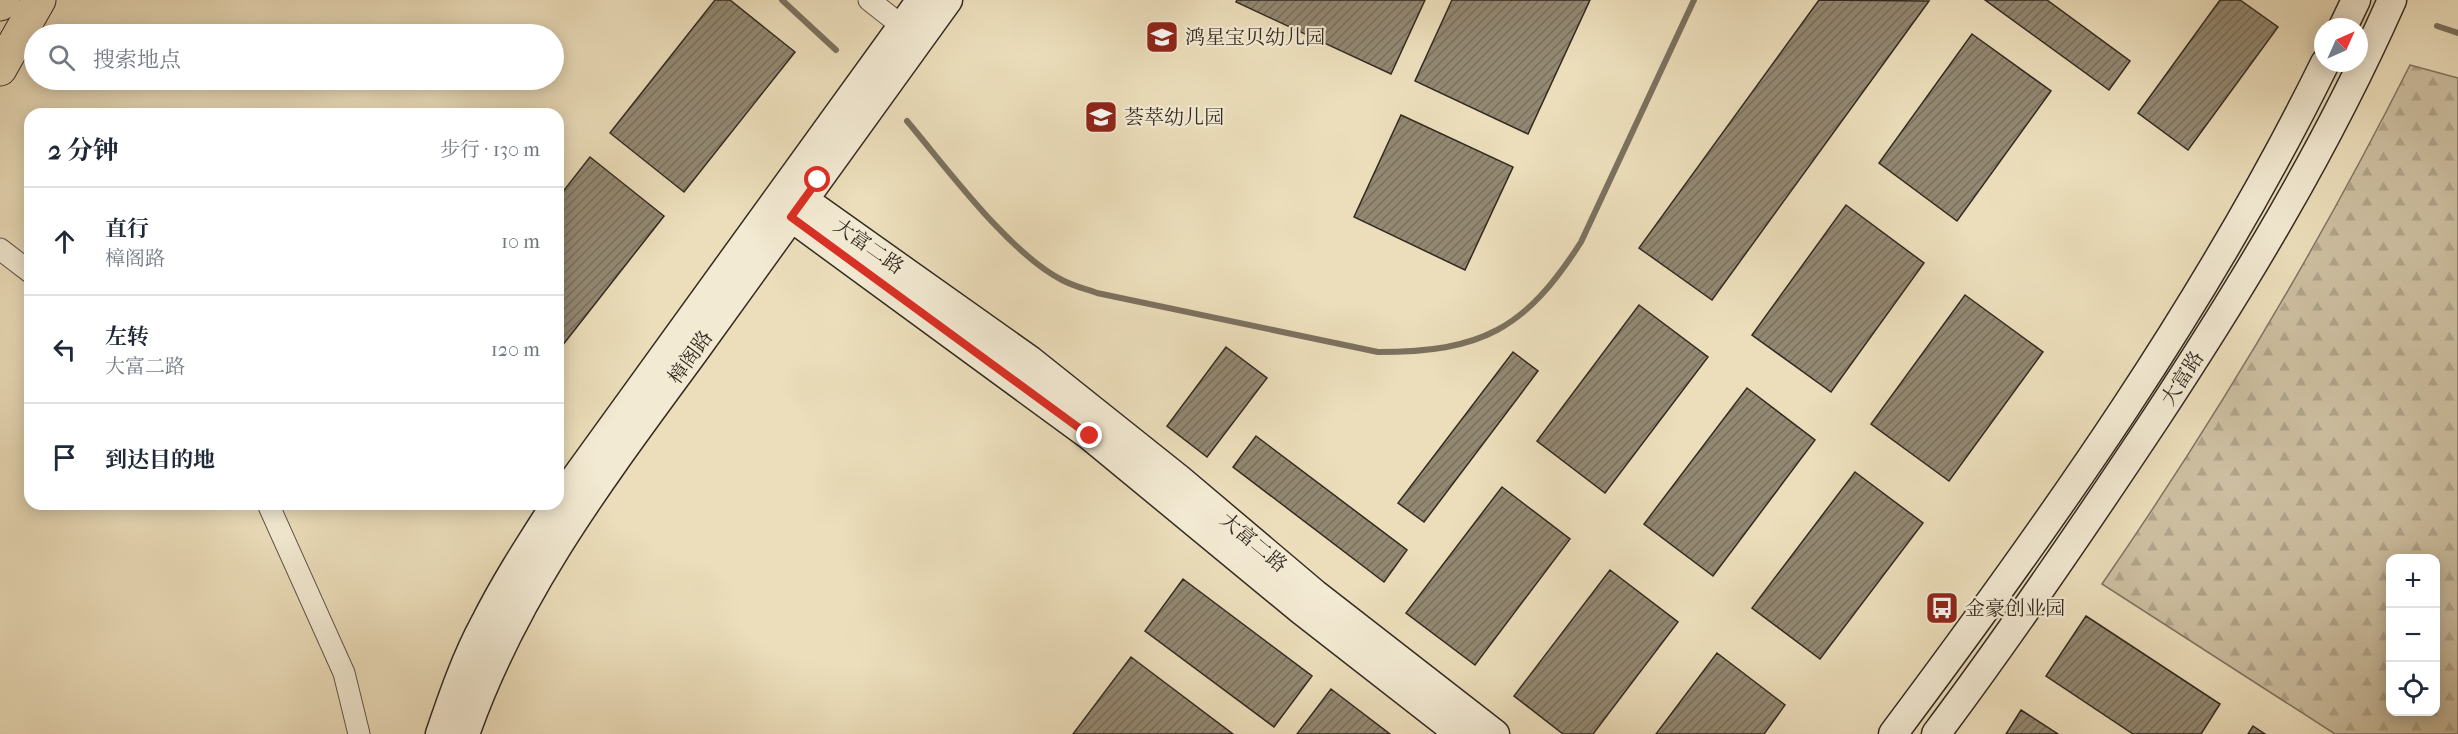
<!DOCTYPE html>
<html lang="zh">
<head>
<meta charset="utf-8">
<style>
	body { margin:0; font-family:"IM FELL French Canon","Noto Serif SC",serif; background:#f6f6f7; color:#1f2937 }
	.controls { position:absolute; right:18px; bottom:18px; display:grid; overflow:hidden; border-radius:12px; box-shadow:0 3px 15px #0003 }
	.controls button { width:54px; height:54px; display:grid; place-items:center; padding:0; border:0; border-bottom:2px solid #e0e1e3; background:#fff; color:#1f2937; font:30px sans-serif }
	.compass { position:absolute; left:2314px; top:18px; width:54px; height:54px; border-radius:50%; background:#fff; box-shadow:0 3px 15px #0003; rotate:45deg }
	.stop { position:absolute; width:18px; height:18px; margin:-14px; border:4px solid #d93025; border-radius:50%; background:#fff }
	.stop.end { background:#d93025; border-color:#fff; box-shadow:0 2px 6px #0008 }
	.list { margin:0; padding:0; list-style:none }
	h2 { display:flex; justify-content:space-between; align-items:center; height:78px; margin:0; padding:0 24px; font-size:26px }
	h2 small { font-size:20px; font-weight:400; color:#747a83 }
	.list li { display:grid; grid-template-columns:39px 1fr auto; gap:18px; align-items:center; box-sizing:border-box; height:108px; padding:0 24px; border-top:2px solid #e0e1e3 }
	.list b { display:block; font-size:22px; white-space:nowrap }
	.list p { margin:0; font-size:20px; white-space:nowrap; color:#747a83 }
	.list em { font-size:20px; font-style:normal; color:#747a83 }
	.icon { flex:none; width:33px; height:33px; fill:none; stroke:currentColor; stroke-width:2; stroke-linecap:round; stroke-linejoin:round }
	.map { position:relative; flex:none; width:2458px; height:734px; overflow:hidden }
	.search { position:absolute; background:#fff; box-shadow:0 3px 15px #0003; left:24px; top:24px; width:540px; height:66px; display:flex; align-items:center; gap:15px; box-sizing:border-box; padding:0 21px; border-radius:33px; color:#747a83; font-size:22px }
	.panel { position:absolute; background:#fff; box-shadow:0 3px 15px #0003; left:24px; top:108px; width:540px; height:402px; border-radius:18px }
	.map>svg:first-child { display:block }
</style>
</head>
<body>
<div class="map">
<svg width="2458" height="734" viewBox="0 0 2458 734">
	<defs>
		<pattern id="forest-firs" width="22" height="20" patternUnits="userSpaceOnUse" patternTransform="scale(1.5)"><rect width="22" height="20" fill="#cdbfa1"/><path d="M5 1l3.5 6h-7zM16 11l3.5 6h-7z" fill="#b0a48a"/></pattern>
		<pattern id="building-hatch" width="6" height="6" patternUnits="userSpaceOnUse" patternTransform="scale(1.5)"><rect width="6" height="6" fill="#938872"/><path d="M-1 1l2-2M0 6l6-6M5 7l2-2" fill="none" stroke="#796f5d"/></pattern>
	</defs>
	<rect width="100%" height="100%" fill="#ecdebb"/>
	<filter id="stains"><feTurbulence type="fractalNoise" baseFrequency=".00333" numOctaves="4"/><feColorMatrix values="0 0 0 0 .2 0 0 0 0 .09 0 0 0 0 .02 0 0 0 .5 -.17"/></filter>
	<radialGradient id="worn" r=".72"><stop offset=".6" stop-color="#630" stop-opacity="0"/><stop offset="1" stop-color="#630" stop-opacity=".3"/></radialGradient>
	<path fill="url(#forest-firs)" stroke="#807462" stroke-width="1.5" fill-rule="evenodd" d="M2410,65L2458,78V734H2335L2102,584C2217,417 2319,246 2410,65ZM2390,558H2436V712H2390Z"/>
	<g fill="none" stroke-linecap="round" stroke-linejoin="round">
		<path stroke="#7c715f" stroke-width="6" d="M782,0L836,50
			M2437,26L2458,33
			M907,121C946,167 1009,253 1062,280C1073,286 1086,289 1097,293L1378,352C1481,352 1525,330 1581,242L1694,0"/>
	</g>
	<path fill="url(#building-hatch)" stroke="#332a22" stroke-width="1.5" d="M715,0H730L795,52L684,192L610,133Z
		M1237,0H1425L1391,74L1236,2Z
		M1452,0H1590L1528,134L1415,81Z
		M1819,0L1929,1L1712,300L1639,248Z
		M1985,0H2047L2130,61L2109,90Z
		M2220,0H2240L2278,27L2188,150L2138,113Z
		M1972,34L2051,91L1957,221L1879,163Z
		M1401,115L1513,167L1465,270L1354,217Z
		M590,157L664,216L558,351V198Z
		M1846,205L1924,263L1831,392L1752,335Z
		M1965,295L2043,352L1949,481L1871,424Z
		M1639,305L1708,357L1605,493L1537,441Z
		M1226,347L1267,378L1207,457L1167,426Z
		M1513,352L1538,371L1424,522L1398,503Z
		M1747,388L1815,440L1713,576L1644,524Z
		M1256,436L1407,550L1384,582L1233,467Z
		M1855,472L1923,523L1820,659L1752,608Z
		M1502,487L1570,539L1475,665L1406,613Z
		M1610,570L1678,622L1593,734H1563L1514,696Z
		M1183,579L1312,676L1274,727L1145,631Z
		M2086,616L2220,704L2201,734H2133L2046,676Z
		M1717,653L1785,705L1764,734H1656Z
		M1131,657L1233,734H1073Z
		M1331,689L1390,734H1297Z
		M2021,710L2058,734H2006Z
		M2253,726L2265,734H2248Z"/>
	<g fill="none" stroke-linecap="round" stroke-linejoin="round">
		<g stroke="#615748" stroke-width="23">
			<path id="street" d="M869,0L902,26
				M0,249L30,272
				M268,504L344,673L359,734"/>
		</g>
		<g stroke="#332a22" stroke-width="31">
			<path id="secondary" d="M2343,27L2356,0
				M780,196L804,200L1031,361L1179,479L1315,594L1495,734
				M782,200L791,217L1090,436L1301,610L1460,734
				M558,502L921,0
				M440,734C453,696 466,658 485,623C506,581 531,543 556,504
				M465,734C516,589 604,475 694,352C779,234 864,117 948,0
				M1893,734C2053,520 2207,303 2325,63
				M1936,734C2013,631 2085,525 2156,418C2244,284 2327,147 2392,0"/>
		</g>
		<g stroke="#332a22" stroke-width="35">
			<path id="highway" d="M0,4L3,0
				M0,69L39,0"/>
		</g>
		<use href="#street" stroke="#f3ead3" stroke-width="21"/>
		<use href="#secondary" stroke="#f3ead3" stroke-width="28"/>
		<use href="#highway" stroke="#ecdebb" stroke-width="33"/>
	</g>
	<g fill="none" stroke-linecap="round" stroke-linejoin="round">
		<path stroke="#d93025" stroke-width="8" d="M818,180L791,217L1090,436"/>
	</g>
	<defs>
		<g id="school-square" transform="scale(1.725)"><rect x="-9" y="-9" width="18" height="18" rx="4" fill="#8f2418" stroke="#f3ead3"/><path d="M0-5L7-2L0 1L-7-2ZM-4 1L0 2.5L4 1V4Q0 6-4 4Z" fill="#fff"/></g>
		<g id="bus-square" transform="scale(1.725)"><rect x="-9" y="-9" width="18" height="18" rx="4" fill="#8f2418" stroke="#f3ead3"/><path d="M-5-6H5V4H4V6H2V4H-2V6H-4V4H-5ZM-3.5-4V0h7V-4ZM-3.5 1.2v1.5H-2V1.2ZM2 1.2v1.5H3.5V1.2Z" fill="#fff"/></g>
	</defs>
	<g fill-rule="evenodd">
		<use href="#school-square" x="1162" y="37"/>
		<use href="#school-square" x="1101" y="117"/>
		<use href="#bus-square" x="1942" y="608"/>
	</g>
	<g text-anchor="middle" stroke-width="4.5" stroke-linejoin="round" paint-order="stroke">
		<g font-size="20" fill="#332a22" stroke="#f3ead3" text-anchor="start">
			<text x="1185" y="44">鸿星宝贝幼儿园</text>
			<text x="1124" y="124">荟萃幼儿园</text>
			<text x="1965" y="615">金豪创业园</text>
		</g>
		<g font-size="20" fill="#332a22" stroke="#f3ead3">
			<text transform="translate(869 246) rotate(35)" y="7">大富二路</text>
			<text transform="translate(690 357) rotate(-54)" y="7">樟阁路</text>
			<text transform="translate(2182 378) rotate(-57)" y="7">大富路</text>
			<text transform="translate(1254 542) rotate(40)" y="7">大富二路</text>
		</g>
	</g>
	<rect width="100%" height="100%" filter="url(#stains)"/>
	<rect width="100%" height="100%" fill="url(#worn)"/>
</svg>
<div class="controls">
<button>+</button>
<button>−</button>
<button><svg class="icon" aria-label="locate" viewBox="0 0 24 24"><circle cx="12" cy="12" r="6"/><path d="M12 2v4M12 18v4M2 12h4M18 12h4"/></svg></button>
</div>
<svg class="compass" viewBox="-18 -18 36 36"><path d="M0-13l5 13h-10z" fill="#e53935"/><path d="M0 13l5-13h-10z" fill="#747a83"/></svg>
<div class="stop" style="left:818px;top:180px"></div>
<div class="stop end" style="left:1090px;top:436px"></div>
<div class="search"><svg class="icon" aria-label="search" viewBox="0 0 24 24"><circle cx="10" cy="10" r="6"/><path d="M15 15l6 6"/></svg>搜索地点</div>
<section class="panel">
<h2>2 分钟<small>步行 · 130 m</small></h2>
<ul class="list">
<li><svg class="icon" aria-label="ahead" viewBox="0 0 24 24"><path d="M12 20V5M6 11l6-6 6 6"/></svg><div><b>直行</b><p>樟阁路</p></div><em>10 m</em></li>
<li><svg class="icon" aria-label="left" viewBox="0 0 24 24"><path d="M17 20v-9H6M10 6l-5 5 5 5"/></svg><div><b>左转</b><p>大富二路</p></div><em>120 m</em></li>
<li><svg class="icon" aria-label="arrive" viewBox="0 0 24 24"><path d="M6 21V4h12l-3 4 3 4H6"/></svg><div><b>到达目的地</b></div></li>
</ul>
</section>
</div>
</body>
</html>
